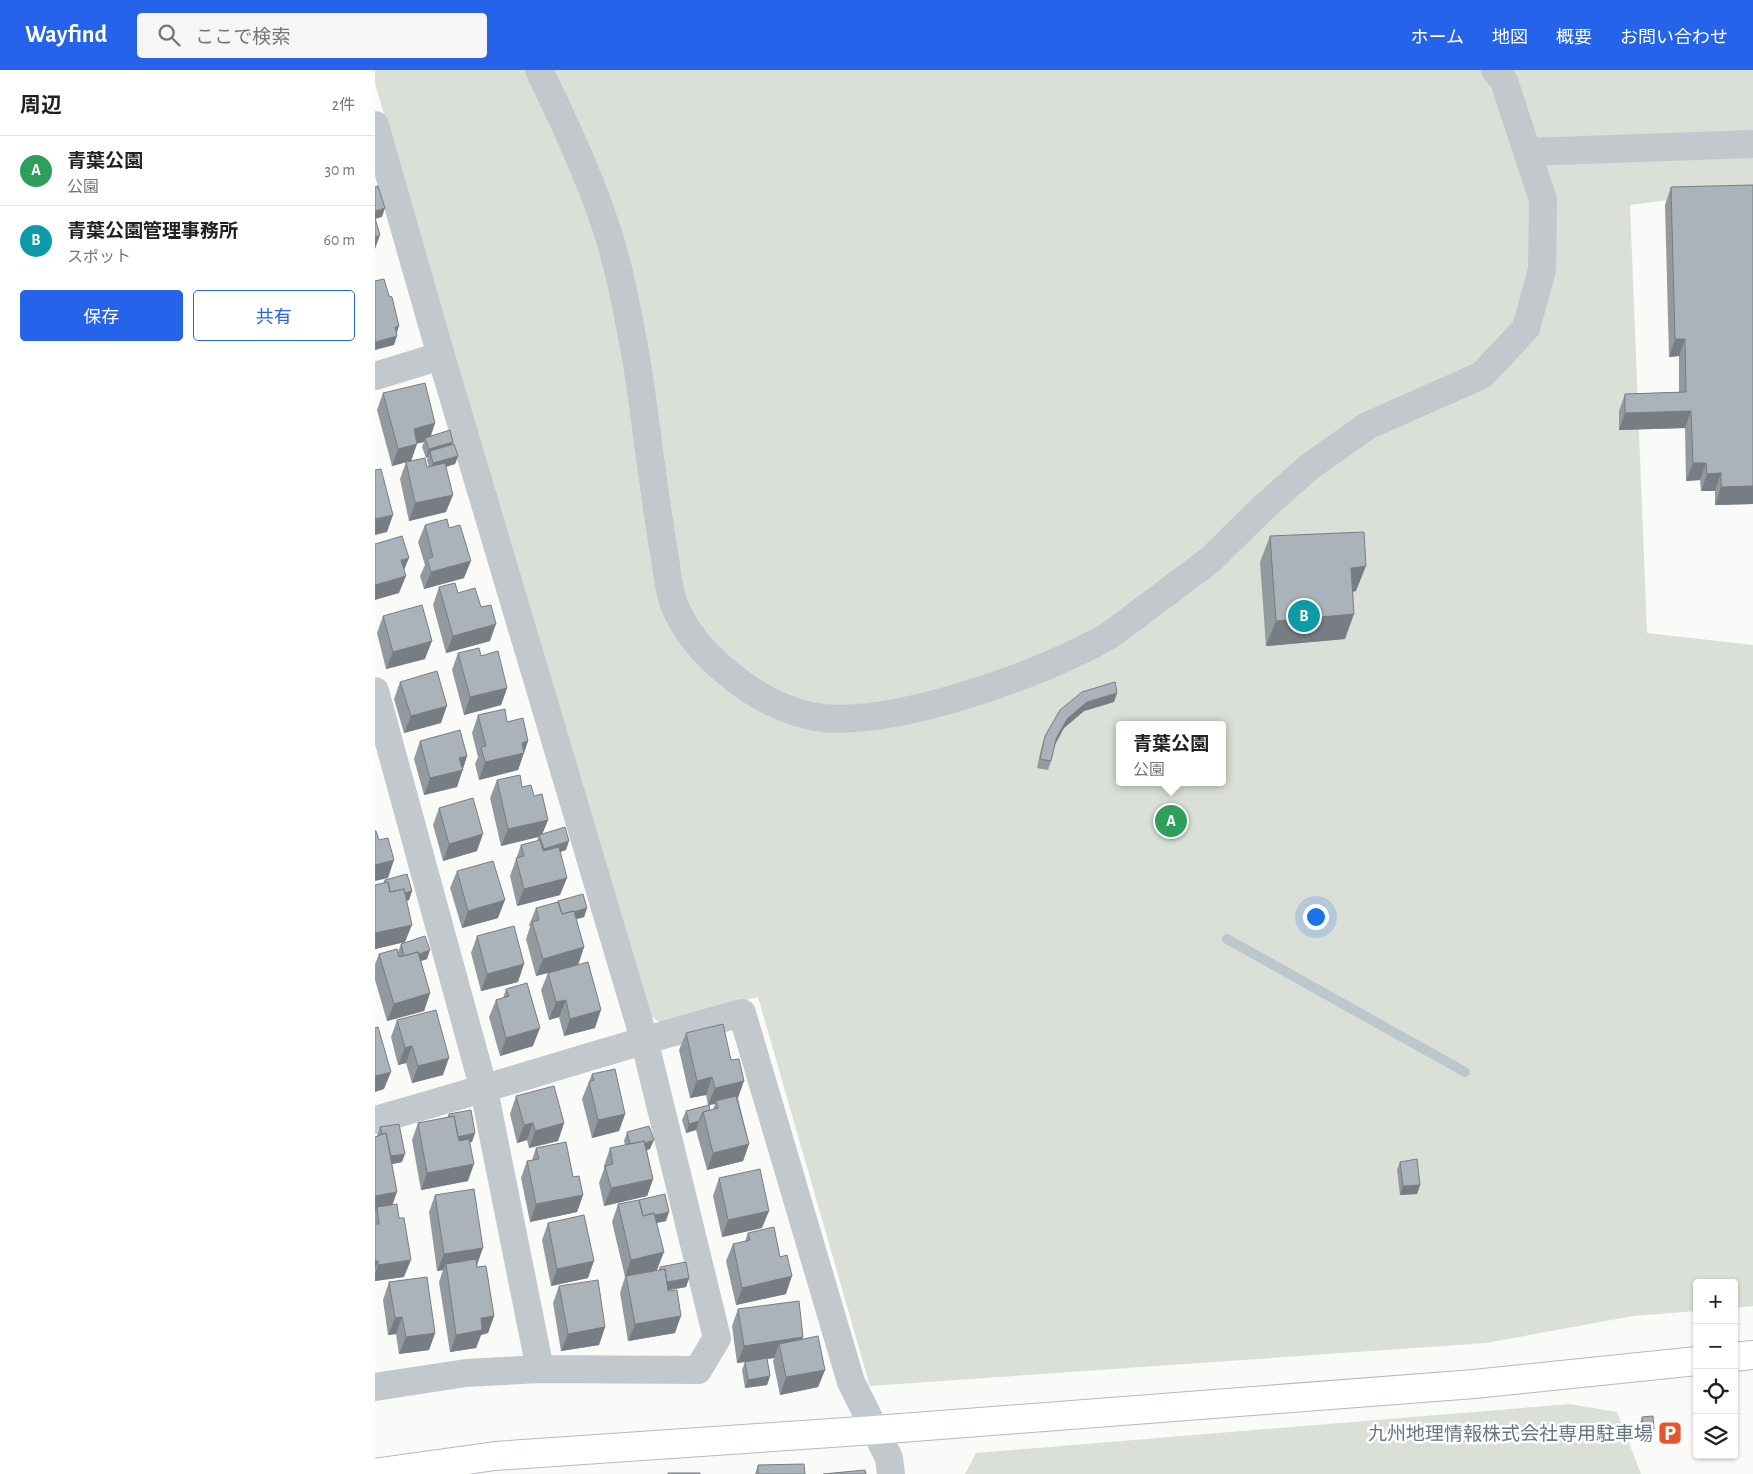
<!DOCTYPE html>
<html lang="ja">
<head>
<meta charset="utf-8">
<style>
	body { margin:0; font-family:"Alegreya Sans","Noto Sans JP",sans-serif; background:#f6f6f6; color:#202124 }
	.controls { position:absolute; right:15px; bottom:15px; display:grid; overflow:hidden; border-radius:5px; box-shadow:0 1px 4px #0004 }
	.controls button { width:45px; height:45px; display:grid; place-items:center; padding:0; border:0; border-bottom:1px solid #e0e0e0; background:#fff; color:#202124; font:25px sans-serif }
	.you { position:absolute; left:940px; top:846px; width:18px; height:18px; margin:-12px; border:4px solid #fff; border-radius:50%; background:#1a73e8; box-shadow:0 0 0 8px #1a73e833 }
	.badge { display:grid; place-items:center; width:32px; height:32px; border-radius:50%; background:#2563eb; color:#fff; font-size:16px; font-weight:700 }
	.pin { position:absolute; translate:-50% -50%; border:2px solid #fff; box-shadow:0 1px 5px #0006 }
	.popup { position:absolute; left:741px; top:651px; width:110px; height:65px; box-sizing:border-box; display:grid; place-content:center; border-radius:5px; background:#fff; filter:drop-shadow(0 1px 4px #0005); font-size:16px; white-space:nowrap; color:#757577 }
	.popup b { font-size:19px; color:#202124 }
	.popup::after { content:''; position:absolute; left:50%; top:100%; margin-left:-10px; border:10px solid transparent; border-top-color:#fff }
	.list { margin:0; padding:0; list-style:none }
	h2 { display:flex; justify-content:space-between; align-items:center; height:65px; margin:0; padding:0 20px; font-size:21px }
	h2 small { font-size:16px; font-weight:400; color:#757577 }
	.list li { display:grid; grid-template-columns:32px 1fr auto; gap:15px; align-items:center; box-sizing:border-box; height:70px; padding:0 20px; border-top:1px solid #e0e0e0 }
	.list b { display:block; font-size:19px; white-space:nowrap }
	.list p { margin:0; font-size:16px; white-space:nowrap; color:#757577 }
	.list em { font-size:16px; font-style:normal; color:#757577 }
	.actions { display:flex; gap:10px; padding:15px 20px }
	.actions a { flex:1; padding:11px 0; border:1px solid #2563eb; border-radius:5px; text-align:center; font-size:18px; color:#2563eb }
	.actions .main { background:#2563eb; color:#fff }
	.icon { flex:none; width:28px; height:28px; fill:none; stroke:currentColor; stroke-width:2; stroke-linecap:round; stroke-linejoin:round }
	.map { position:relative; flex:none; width:1378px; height:1404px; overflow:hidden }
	header { display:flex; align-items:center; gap:30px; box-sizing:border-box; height:70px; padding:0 25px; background:#2563eb; color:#fff }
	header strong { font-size:24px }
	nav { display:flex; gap:28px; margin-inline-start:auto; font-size:18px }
	.search { width:350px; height:45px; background:#f6f6f6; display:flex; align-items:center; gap:12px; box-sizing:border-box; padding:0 18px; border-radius:5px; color:#757577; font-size:19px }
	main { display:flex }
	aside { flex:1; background:#fff }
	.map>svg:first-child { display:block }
</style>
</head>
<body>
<header>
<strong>Wayfind</strong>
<div class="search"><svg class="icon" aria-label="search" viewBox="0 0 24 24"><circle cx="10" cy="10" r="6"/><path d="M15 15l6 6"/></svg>ここで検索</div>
<nav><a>ホーム</a><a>地図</a><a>概要</a><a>お問い合わせ</a></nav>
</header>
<main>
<aside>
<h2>周辺<small>2件</small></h2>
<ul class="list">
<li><span class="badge" style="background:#2e9e5b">A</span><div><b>青葉公園</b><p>公園</p></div><em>30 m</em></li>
<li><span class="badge" style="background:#0f9aa8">B</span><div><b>青葉公園管理事務所</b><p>スポット</p></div><em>60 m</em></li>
</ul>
<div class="actions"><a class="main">保存</a><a>共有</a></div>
</aside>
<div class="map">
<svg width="1378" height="1404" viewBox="0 0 1378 1404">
	<rect width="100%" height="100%" fill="#fafaf8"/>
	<path fill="#dadfd7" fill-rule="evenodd" d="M0,0H1378V119L1255,135L1272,563L1378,575V1236L1359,1238V1213H1322V1241L1258,1246L1111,1273L495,1316L383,927L286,953L268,941L0,13ZM745,655H847V712H745Z
		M1195,1334L1242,1342L1266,1404H590L601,1383Z"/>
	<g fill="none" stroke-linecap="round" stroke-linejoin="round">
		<path stroke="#bbc7cb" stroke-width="10" d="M852,869L1090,1002"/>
		<g stroke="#b3babf" stroke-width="30">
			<path id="secondary" d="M1359,1287L1378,1285
				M0,1403L120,1386L500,1360L1099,1314L1322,1291"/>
		</g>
		<path stroke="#c3c8cc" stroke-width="28" d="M164,0C189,52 214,105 232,160C246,203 254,250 262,294C272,357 278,420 289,482C292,499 293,519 299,534C310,563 330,585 354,604C380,626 414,644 448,648C524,655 669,604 735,565L835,490L888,438L934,397L992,356L1107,305L1151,258L1167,200L1168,130L1129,11L1120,0
			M0,55L66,286L269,969L342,1268L323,1300L165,1299L91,1303L0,1317
			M1152,82L1378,74
			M0,306L66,286
			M0,621L109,1020L165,1299
			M0,1050C123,1016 244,976 367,943L476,1312L514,1388L516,1404"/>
		<use href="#secondary" stroke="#fff" stroke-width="28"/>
	</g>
	<path fill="#929a9f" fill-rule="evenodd" d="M1296,117L1378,434L1340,435V421H1326L1325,410L1311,411L1310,358L1244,360V341L1250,324L1304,322V286L1294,287L1290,135Z
		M8,323L60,353L56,366L77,375L83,386L80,394L71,397V442L34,451L25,409L31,392L17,396L2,340ZM49,372L47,377L51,388L53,387L52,390L54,397H52L36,391L42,373Z
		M50,455L89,508L49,519L45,506L50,495L43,472Z
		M895,466L981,521L978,522L970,569L891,576L885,492Z
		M64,517L83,523L115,571L71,583L58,535Z
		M8,546L50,589L11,599L2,563Z
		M83,583L106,586L132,618L126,635L89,645L77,600Z
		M25,612L66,653L29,663L19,629Z
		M742,623L739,632L709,641L689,658L680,675L676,691L673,700L662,698L667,675L670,666L685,640Z
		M103,645L132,652L153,671L143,700L104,710L100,694L103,687L97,663Z
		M45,671L92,686L82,717L49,725L39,689Z
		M122,710L147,717L159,726L173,750L167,764L191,780L185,782V825L142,836L135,806L146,775L162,771L163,767L126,776L115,728Z
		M64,738L102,781L68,791L58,755Z
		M82,801L123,848L87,858L75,818Z
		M10,810L37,821L34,830L31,831L30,872L52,889L46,891L55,923L49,941L12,951L0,910V894L4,884L23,882L26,874L30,872L0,879V815L8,813Z
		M161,838H212L209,847L201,849L209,877L203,895L220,958L189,966L184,947L174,950L166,920L173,903L161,906L151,869L155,857L154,855Z
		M102,866L143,912L106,921L96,883Z
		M131,919L158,976L125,986L114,947L121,930L128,928Z
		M22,950L68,1005L37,1013L31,993L23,995L16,967Z
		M311,963L363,1028L374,1074L368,1091L332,1100L321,1060L311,1063L307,1050L311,1041L333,1035L331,1025L315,1028L304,980ZM340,1034L338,1040H335L334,1035Z
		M217,1004L250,1044L244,1061L217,1068L207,1029Z
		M141,1026L189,1053L183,1071L154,1078L152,1070L142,1073L135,1044Z
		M74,1044L97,1072H95L93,1111L46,1120L37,1070L43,1053L72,1048Z
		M5,1057L27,1092L17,1094L18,1135L29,1207L0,1211V1067L2,1066Z
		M252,1062L275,1079L272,1080L278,1109L272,1126L229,1136L224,1113L229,1099V1096L235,1078L250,1075L249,1071Z
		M161,1078L198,1107L208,1125L202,1142L155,1152L146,1108L152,1091L157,1090Z
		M1025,1092L1045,1115L1042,1124L1025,1125L1022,1100Z
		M344,1108L387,1158L347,1167L338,1126Z
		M60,1125L102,1195L119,1246L113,1263L106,1265L101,1278L75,1282L64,1212L68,1200L62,1201L54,1142Z
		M243,1134L291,1151L282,1153V1200L274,1202L284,1200L285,1197L314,1208L311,1217L293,1220L300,1263L253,1271L245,1223L250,1207L237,1152Z
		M173,1153L213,1208L176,1216L167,1170Z
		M373,1163L411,1224L361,1235L351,1191L358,1174L370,1171Z
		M14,1212L60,1263L54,1280L24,1284L21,1264L13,1265L8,1230Z
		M184,1216L230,1257L224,1275L186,1281L178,1233Z
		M363,1239L428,1267L427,1269L450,1300L443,1317L405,1325L398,1291L399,1288L392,1289L395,1306L392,1315L370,1318L367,1300L370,1292L362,1293L357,1256Z
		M1267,1347L1279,1359L1276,1368L1266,1369L1264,1356Z
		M383,1395L430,1404H380Z"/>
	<path fill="#777d82" d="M10,138L7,147L0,149V141Z
		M5,165L0,179V167Z
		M24,256L21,265L20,257Z
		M22,266L19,275L0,280V272Z
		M1300,269H1310L1304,286L1294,287Z
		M1316,341L1310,358L1244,360L1250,343Z
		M60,353L54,370L50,368L49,372L32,376L39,359Z
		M78,372L75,381H55L53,387L51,388L54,379Z
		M42,374L36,391L17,396L23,379Z
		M83,386L80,394L55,401L58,393Z
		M1318,393H1331L1325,410L1311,411Z
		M1346,403L1340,421H1326L1332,404Z
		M1378,416V434L1340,435L1346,417Z
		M78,425L71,442L34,451L40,433Z
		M18,445L12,462L0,465V449Z
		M34,488L27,505L26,490Z
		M96,491L89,508L49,519L56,502Z
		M991,496L981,521L967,523L976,498Z
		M31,506L24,523L0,530V515Z
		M979,544L970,569L891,576L901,551Z
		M121,554L115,571L71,583L78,566Z
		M57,571L50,589L11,599L18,582Z
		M132,618L126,635L89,645L95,627Z
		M742,623L739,632L709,641L689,658L678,678L681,669L692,649L712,632Z
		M72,636L66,653L29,663L36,646Z
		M153,671L143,700L104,710L110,692L147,673Z
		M92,686L82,717L49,725L55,708L84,688Z
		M173,750L166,767L164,765L163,767L126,776L133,759Z
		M108,764L102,781L68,791L74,774Z
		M194,771L191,780L166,788L169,779Z
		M19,790L13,808L0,811V795Z
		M192,808L185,825L142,836L149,819Z
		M37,821L34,830L11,836L14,827Z
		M130,830L123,848L87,858L93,841Z
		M212,838L209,847L184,854L187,845Z
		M37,855L30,872L0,879V863Z
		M209,877L203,895L161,906L168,889Z
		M55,880L52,889L27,897L30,889Z
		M149,894L143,912L106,921L112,904Z
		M55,923L49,941L12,951L19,934Z
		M191,930L184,947L174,950L181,932Z
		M226,940L220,958L189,966L195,949Z
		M165,958L158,976L125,986L131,968Z
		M37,976L31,993L23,995L30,978Z
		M74,988L68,1005L37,1013L43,996Z
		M16,1002L9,1019L0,1022V1006Z
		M337,1007L331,1025L315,1028L322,1011Z
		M369,1011L363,1028L342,1033L341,1031L340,1034L333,1035L340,1018Z
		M250,1044L244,1061L217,1068L223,1050Z
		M324,1051L321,1060L311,1063L314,1054Z
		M158,1053L152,1070L142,1073L149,1055Z
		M189,1053L183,1071L154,1078L160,1061Z
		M100,1063L97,1072L75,1076L78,1068Z
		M279,1070L275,1079L253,1085L256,1077Z
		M374,1074L368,1091L332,1100L338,1083Z
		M30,1084L27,1092L8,1096L11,1087Z
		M99,1094L93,1111L46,1120L52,1103Z
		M278,1109L272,1126L229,1136L236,1118Z
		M1045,1115L1042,1124L1025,1125L1028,1116Z
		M22,1122L16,1139L2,1137L0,1142V1126Z
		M208,1125L202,1142L155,1152L161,1134Z
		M394,1141L387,1158L347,1167L353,1150Z
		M294,1142L291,1151L265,1156L268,1148Z
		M108,1178L102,1195L71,1194L68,1200L62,1201L69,1184Z
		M289,1182L282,1200L251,1207V1206L250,1207L256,1190Z
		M36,1190L29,1207L0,1211V1204L3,1195Z
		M0,1191H3L0,1199Z
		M219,1191L213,1208L176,1216L182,1199Z
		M417,1206L411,1224L361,1235L367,1218Z
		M314,1208L311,1217L284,1222L287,1213Z
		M119,1246L113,1263L106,1265L101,1278L75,1282L81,1265L106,1248Z
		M306,1246L300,1263L253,1271L260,1254Z
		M27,1247L21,1264L13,1265L20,1248Z
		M230,1257L224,1275L186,1281L193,1264Z
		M60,1263L54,1280L24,1284L31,1267Z
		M428,1267L422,1284L404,1274L399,1288L362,1293L369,1276Z
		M450,1300L443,1317L405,1325L411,1307Z
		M395,1306L392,1315L370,1318L373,1310Z
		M1279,1359L1276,1368L1266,1369L1269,1360Z"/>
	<path fill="#aab3b9" stroke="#777d82" d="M1378,115V416L1346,417V403L1332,404L1331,393H1318L1316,341L1250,343V324L1311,322L1310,269H1300L1296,117Z
		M3,116L10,138L0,141V117Z
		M0,148L5,165L0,167Z
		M9,209L14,226L17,227L24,256L20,257L22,266L0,272V211Z
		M50,313L60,353L39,359L42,374L23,379L8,323Z
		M75,360L78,372L54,379L50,368Z
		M79,374L83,386L58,393L55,381Z
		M50,388L52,397L70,393L78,425L40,433L31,392Z
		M6,399L18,445L0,449V400Z
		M72,449L74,458L85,455L96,491L56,502L52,489L58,487L50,455Z
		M989,462L991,496L976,498L979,544L901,551L895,466Z
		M27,466L34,488L26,490L31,506L0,515V474Z
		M80,513L83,523L100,518L106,537L116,535L121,554L78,566L64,517Z
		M47,535L57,571L18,582L8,546Z
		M104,578L106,586L123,581L132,618L95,627L83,583Z
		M62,601L72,636L36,646L25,612Z
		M740,612L742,623L712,632L692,649L681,669L676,691L665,689L670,666L685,640L707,622Z
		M130,639L132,652L148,648L153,671L147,673L149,683L110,692L106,677L111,676L103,645Z
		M85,660L92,686L84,688L88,700L55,708L45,671Z
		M145,705L147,717L156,715L159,726L167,724L173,750L133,759L122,710Z
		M98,728L108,764L74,774L64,738Z
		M190,757L194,771L169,779L164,765Z
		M0,761H1L4,770L13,768L19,790L0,795Z
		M165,770L168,781L184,777L192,808L149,819L141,788L149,786L146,775Z
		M118,791L130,830L93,841L82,801Z
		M32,804L37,821L30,823L29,819L15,822L13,812L10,813V810Z
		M13,812L15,822L29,819L37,855L0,863V815Z
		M208,824L212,838L199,842V841L187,844L183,831Z
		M183,832L187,844L199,841L209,877L168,889L157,852L164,850L161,838Z
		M139,856L149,894L112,904L102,866Z
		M50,866L55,880L44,884L43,882L29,886L26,874Z
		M22,879L24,887L43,882L55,923L19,934L4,884Z
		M213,892L226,940L195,949L191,930L181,932L173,903Z
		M152,913L165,958L131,968L121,930L134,926L131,919Z
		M61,940L74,988L43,996L37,976L30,978L22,950Z
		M348,954L356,990L364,989L369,1011L340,1018L337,1007L322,1011L311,963Z
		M3,957L16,1002L0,1006V958Z
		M240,999L250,1044L223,1050L214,1012L219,1010L217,1004Z
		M179,1016L189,1053L160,1061L158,1053L149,1055L141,1026Z
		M361,1026L374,1074L338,1083L328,1042L343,1038L341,1031Z
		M334,1035L335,1040L328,1042L324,1051L314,1054L311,1041Z
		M96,1040L100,1063L83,1067L79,1046L74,1047V1044Z
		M79,1046L84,1071L94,1069L99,1094L52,1103L43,1053Z
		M24,1054L30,1084L16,1086L11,1063L7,1064L5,1057Z
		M274,1056L279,1070L270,1073L269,1071L255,1074L252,1062Z
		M11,1063L22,1122L0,1126V1067Z
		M269,1071L278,1109L236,1118L230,1096L238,1094L235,1078Z
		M191,1072L198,1107L204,1106L208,1125L161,1134L152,1091L164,1089L161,1078Z
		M1042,1089L1045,1115L1028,1116L1025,1092Z
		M385,1099L394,1141L353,1150L344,1108Z
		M99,1119L108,1178L69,1184L60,1125Z
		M290,1124L294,1142L280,1145L279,1143L268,1146L264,1130Z
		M264,1130L268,1146L279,1143L289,1182L256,1190L243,1134Z
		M22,1134L24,1148H29L36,1190L3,1195V1191H0V1154H4L2,1137Z
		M209,1145L219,1191L182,1199L173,1153Z
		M399,1157L405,1187L412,1185L417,1206L367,1218L358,1174L375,1170L373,1163Z
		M101,1189L102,1197L111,1196L119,1246L106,1248L107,1260L81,1265L71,1194Z
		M311,1192L314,1208L292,1212L290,1199L285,1200V1197Z
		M290,1199L293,1221L302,1220L306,1246L260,1254L251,1206Z
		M52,1207L60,1263L31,1267L27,1247L20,1248L14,1212Z
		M223,1210L230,1257L193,1264L184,1216Z
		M424,1231L428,1267L369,1276L363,1239Z
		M443,1266L450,1300L411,1307L404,1274Z
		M392,1288L395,1306L373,1310L370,1292Z
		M1278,1346L1279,1359L1269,1360L1267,1347Z
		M429,1394L430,1404H383V1395Z
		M490,1400L491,1404H448Z
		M293,1403H325V1404H293Z"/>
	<defs>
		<g id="parking-square" transform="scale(1.25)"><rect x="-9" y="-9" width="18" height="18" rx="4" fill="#e4572e" stroke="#fff"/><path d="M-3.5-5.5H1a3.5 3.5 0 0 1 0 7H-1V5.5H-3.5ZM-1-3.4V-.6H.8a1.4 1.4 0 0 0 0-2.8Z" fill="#fff"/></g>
	</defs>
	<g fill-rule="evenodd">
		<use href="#parking-square" x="1295" y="1363"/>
	</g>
	<g text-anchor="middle" stroke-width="5" stroke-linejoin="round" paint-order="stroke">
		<g font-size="19" fill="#657683" stroke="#fff" text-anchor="end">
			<text x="1278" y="1370">九州地理情報株式会社専用駐車場</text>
		</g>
	</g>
</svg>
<div class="controls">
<button>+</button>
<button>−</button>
<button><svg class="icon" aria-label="locate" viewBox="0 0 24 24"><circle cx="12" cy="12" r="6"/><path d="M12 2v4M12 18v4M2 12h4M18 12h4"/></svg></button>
<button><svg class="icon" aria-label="layers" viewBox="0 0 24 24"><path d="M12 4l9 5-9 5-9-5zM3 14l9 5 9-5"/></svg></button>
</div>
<div class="you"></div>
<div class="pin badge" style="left:796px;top:751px;background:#2e9e5b">A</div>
<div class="popup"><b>青葉公園</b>公園</div>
<div class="pin badge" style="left:929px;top:546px;background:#0f9aa8">B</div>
</div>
</main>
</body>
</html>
